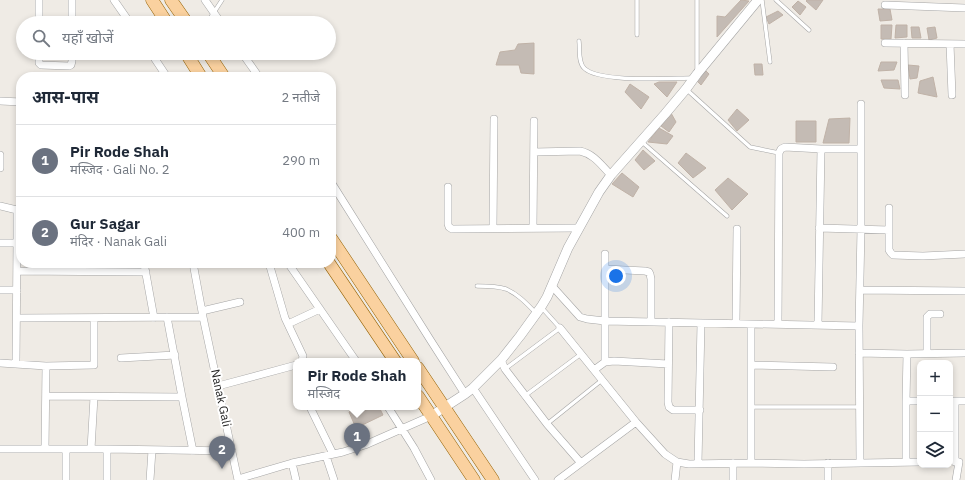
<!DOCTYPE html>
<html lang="hi">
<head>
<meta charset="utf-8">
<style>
	body { margin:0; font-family:"IBM Plex Sans","Noto Sans Devanagari",sans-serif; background:#f6f6f7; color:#1f2937 }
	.controls { position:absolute; right:12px; bottom:12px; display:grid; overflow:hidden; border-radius:8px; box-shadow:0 2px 6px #0003 }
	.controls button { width:36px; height:36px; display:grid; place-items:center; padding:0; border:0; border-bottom:1px solid #e0e1e3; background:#fff; color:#1f2937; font:20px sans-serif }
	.you { position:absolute; left:616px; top:276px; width:14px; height:14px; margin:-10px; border:3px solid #fff; border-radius:50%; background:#1a73e8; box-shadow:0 0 0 6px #1a73e833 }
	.badge { display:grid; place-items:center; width:26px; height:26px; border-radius:50%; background:#db2777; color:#fff; font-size:13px; font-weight:700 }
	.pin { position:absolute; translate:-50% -33px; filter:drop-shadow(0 1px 2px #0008) }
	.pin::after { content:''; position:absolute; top:21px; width:14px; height:12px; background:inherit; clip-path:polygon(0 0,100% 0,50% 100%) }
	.popup { position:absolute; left:293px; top:358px; width:128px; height:52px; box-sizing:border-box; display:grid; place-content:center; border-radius:8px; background:#fff; filter:drop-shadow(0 1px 3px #0005); font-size:13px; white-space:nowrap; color:#747a83 }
	.popup b { font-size:15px; color:#1f2937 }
	.popup::after { content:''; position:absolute; left:50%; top:100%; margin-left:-8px; border:8px solid transparent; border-top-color:#fff }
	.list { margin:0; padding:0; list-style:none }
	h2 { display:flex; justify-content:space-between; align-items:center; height:52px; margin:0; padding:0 16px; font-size:17px }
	h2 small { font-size:13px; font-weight:400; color:#747a83 }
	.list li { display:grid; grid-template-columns:26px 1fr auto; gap:12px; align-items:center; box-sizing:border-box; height:72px; padding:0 16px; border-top:1px solid #e0e1e3 }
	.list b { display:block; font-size:15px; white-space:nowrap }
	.list p { margin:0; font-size:13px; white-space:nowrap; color:#747a83 }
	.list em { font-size:13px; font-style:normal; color:#747a83 }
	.icon { flex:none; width:22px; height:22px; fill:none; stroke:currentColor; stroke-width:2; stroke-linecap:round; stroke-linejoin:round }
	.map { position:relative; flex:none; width:965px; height:480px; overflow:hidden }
	.search { position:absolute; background:#fff; box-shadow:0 2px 6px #0003; left:16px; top:16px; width:320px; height:44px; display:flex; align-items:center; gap:10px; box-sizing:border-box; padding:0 14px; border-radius:22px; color:#747a83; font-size:15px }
	.panel { position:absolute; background:#fff; box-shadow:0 2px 6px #0003; left:16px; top:72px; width:320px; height:196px; border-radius:16px }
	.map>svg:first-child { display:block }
</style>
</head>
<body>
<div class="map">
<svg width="965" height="480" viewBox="0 0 965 480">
	<rect width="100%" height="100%" fill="#efebe5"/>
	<path fill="#c4bbb4" stroke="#c0b2a7" d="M741,0L749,1L717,37V16L725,17Z
		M807,0H823L816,10L806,1Z
		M798,1L806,7L800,15L792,7Z
		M878,9H890L892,20L880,21Z
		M778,11L783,15L769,24L766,17Z
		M881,25H892L891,39H881Z
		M896,25H907V37L895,38Z
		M911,27H919L921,38H912Z
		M935,27L937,38L929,40L927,28Z
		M534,43V74L521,73L519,65H496L500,52L515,50L518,44Z
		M881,62H897L894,70L878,71Z
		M754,64H762L763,75H755Z
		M908,65L919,66L917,78L910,79Z
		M706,71L709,74L701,85L696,80Z
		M933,77L937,97L918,93L920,81Z
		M881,80H898L900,89L884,88Z
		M659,82H677L667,97L654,84Z
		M630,84L649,97L641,109L625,92Z
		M737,109L749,120L737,131L728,120Z
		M671,113L676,122L669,132L661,126Z
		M850,118L849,143H823L829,119Z
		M796,121H816V142H796Z
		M659,128L673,136L667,144L648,142Z
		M643,150L655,161L644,170L635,160Z
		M686,153L706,168L693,178L678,163Z
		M622,173L639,187L633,197L612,184Z
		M728,178L748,194L732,210L715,190Z
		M361,407H379L383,415L356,428L349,412Z"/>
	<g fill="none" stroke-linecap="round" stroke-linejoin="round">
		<g stroke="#a5a5a5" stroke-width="4.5">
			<path id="service" d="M762,0L770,62
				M776,0L809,30
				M207,23L222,0
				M637,35V0
				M579,41C580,49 578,62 584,68C599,83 670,78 693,78
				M697,71V0
				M686,89L750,147L779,153
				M642,142L727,216
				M477,286C486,286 497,286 506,289C518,294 527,304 536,313
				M505,369L560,328L542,308
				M526,395L581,354
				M752,407H859
				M547,424L602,380"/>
		</g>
		<g stroke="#a5a5a5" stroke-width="8">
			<path id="minor" d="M72,0V23
				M114,0L130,23
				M205,0L221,23
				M885,5L965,8
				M39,23V0
				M885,43L965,44
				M904,43L905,95
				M950,44L952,95
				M39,53V63L41,65L69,66L71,65L72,61V53
				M151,53L167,77
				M242,53L259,77
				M0,101L21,102
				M821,149H861
				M534,152L580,151C594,154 601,165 611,175
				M0,168V155
				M331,182L431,341L465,394
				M448,187V224L449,227L452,229L579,228
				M0,206L21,211
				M889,208V250L891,253L893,255L923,256L965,254
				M493,228L494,119
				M533,228L534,121
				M819,228L889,230
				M0,243H17V210
				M605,254V362
				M144,263L154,318
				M269,263L285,318L303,356L302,361
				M288,263L356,361
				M605,269L645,271L649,272L650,274L651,279V322
				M17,271L146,272
				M552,286L580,317L587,319L605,321L859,326L860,462
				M0,290H17
				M860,290L965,291
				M202,311L240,302
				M167,317L182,397
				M203,317L238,480
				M17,318L203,317L193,263
				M669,322L668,402L669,407L673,410H700
				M736,323L737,229
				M288,324L320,309
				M778,324L779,153L781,149L785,147L821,149L818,324
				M859,326L861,229V104
				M560,328L636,422L665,454L677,462L689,464L751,463L804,464L920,462
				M859,353L907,354L965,353
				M927,353V317L930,314H940
				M121,358L175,355
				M501,360L505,369L547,424L581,463
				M0,363L46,366L45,449
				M16,364L17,243
				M751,365L833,367
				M46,366L94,365V318
				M594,370L605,362L614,361L668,364
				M218,386L296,365
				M473,388L535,480
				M46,396L182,397L193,451
				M906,401H920
				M950,401H965
				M955,401V462
				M310,407L333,454
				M388,407L414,448L431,480
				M0,449H107L232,451
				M66,449V480
				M91,449L94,397
				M107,449V480
				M326,456L334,480
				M906,462V401L907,354
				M292,463L296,480
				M698,463L701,323
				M751,463V324
				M828,463V480
				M238,479L292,463L343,452L365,445L431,416
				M150,480L152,450
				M558,480L636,422
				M675,480L677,462
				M733,480V463
				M956,480L959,462"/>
		</g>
		<g stroke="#a5a5a5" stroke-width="10">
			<path id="tertiary" d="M431,416L465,394L473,388L501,360L520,336L541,307L547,297L568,248L599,192L611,175L665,114L686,89L697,74L758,0"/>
		</g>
		<g stroke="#956203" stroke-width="13">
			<path id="primary" d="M152,0L167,23
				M171,0L187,23
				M186,53L201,77
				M208,53L224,77
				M331,238L413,361
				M329,263L395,361
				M418,368L493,480
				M418,396L474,480"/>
		</g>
		<use href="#service" stroke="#fff" stroke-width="3.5"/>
		<use href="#minor" stroke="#fff" stroke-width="7"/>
		<use href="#tertiary" stroke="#fff" stroke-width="9"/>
		<use href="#primary" stroke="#fad19f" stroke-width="12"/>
	</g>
	<g text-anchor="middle" stroke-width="4" stroke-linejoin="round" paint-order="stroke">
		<g font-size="12" fill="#1e1e1e" stroke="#fff">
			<text transform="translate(221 398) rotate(78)" y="4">Nanak Gali</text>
		</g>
	</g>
</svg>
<div class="controls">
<button>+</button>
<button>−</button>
<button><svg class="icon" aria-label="layers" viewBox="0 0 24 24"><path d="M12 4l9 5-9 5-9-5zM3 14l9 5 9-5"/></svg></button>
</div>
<div class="you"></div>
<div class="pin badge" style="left:357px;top:456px;background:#6b7280">1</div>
<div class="popup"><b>Pir Rode Shah</b>मस्जिद</div>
<div class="pin badge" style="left:222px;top:469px;background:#6b7280">2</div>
<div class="search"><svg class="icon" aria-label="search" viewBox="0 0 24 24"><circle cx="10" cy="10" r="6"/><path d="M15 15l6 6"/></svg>यहाँ खोजें</div>
<section class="panel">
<h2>आस-पास<small>2 नतीजे</small></h2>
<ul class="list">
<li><span class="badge" style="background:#6b7280">1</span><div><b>Pir Rode Shah</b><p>मस्जिद · Gali No. 2</p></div><em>290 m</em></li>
<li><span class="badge" style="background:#6b7280">2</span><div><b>Gur Sagar</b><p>मंदिर · Nanak Gali</p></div><em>400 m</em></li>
</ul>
</section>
</div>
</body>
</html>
